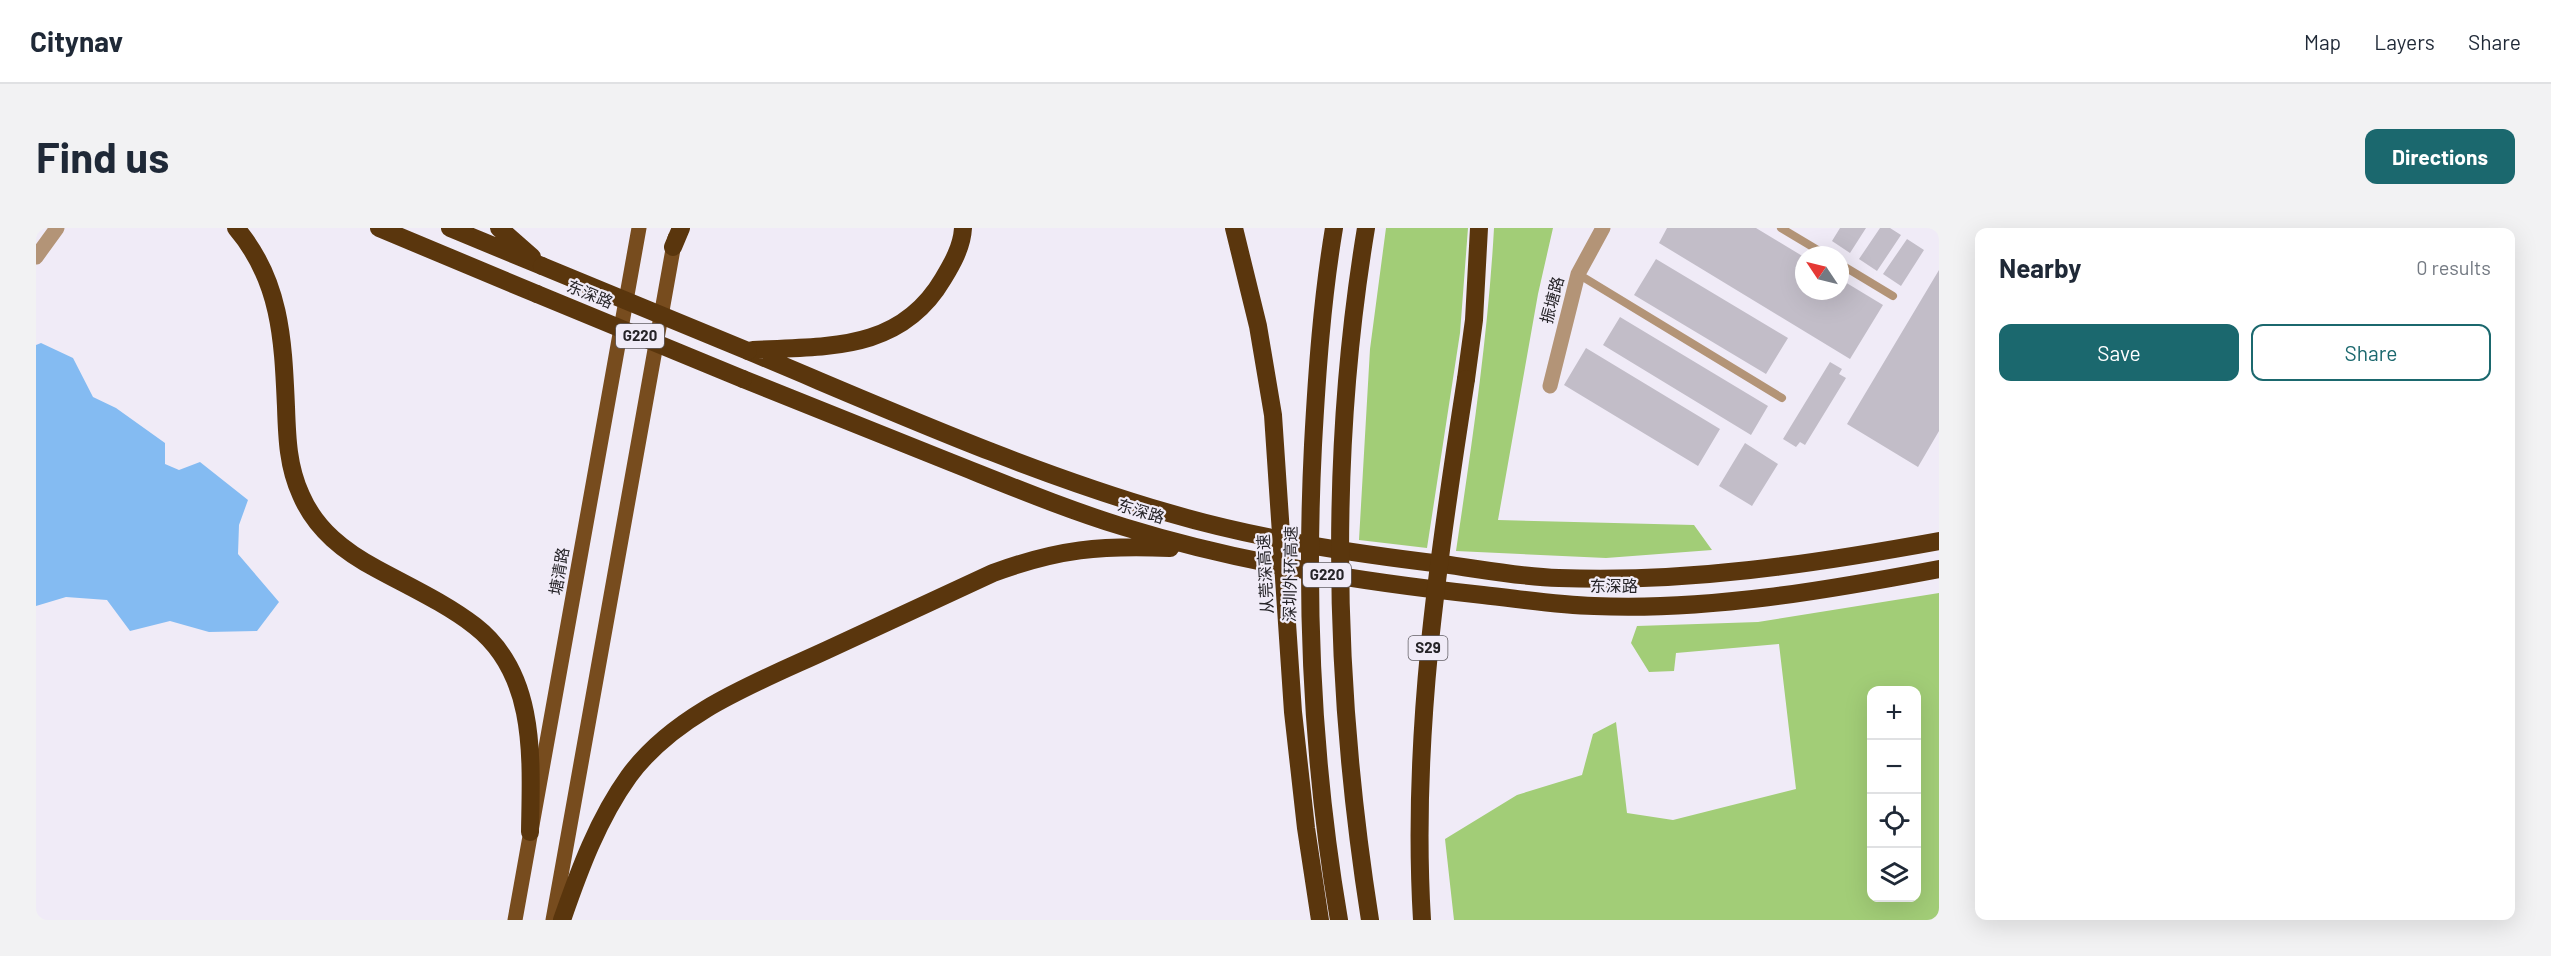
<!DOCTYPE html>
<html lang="en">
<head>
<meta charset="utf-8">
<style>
	body { margin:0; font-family:Barlow,"Noto Sans SC",sans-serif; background:#f2f2f3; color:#1f2937 }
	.controls { position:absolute; right:18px; bottom:18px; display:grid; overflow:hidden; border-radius:12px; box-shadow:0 6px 24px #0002 }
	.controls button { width:54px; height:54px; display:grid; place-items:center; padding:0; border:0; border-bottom:2px solid #e0e1e3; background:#fff; color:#1f2937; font:30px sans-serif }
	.compass { position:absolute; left:1759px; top:18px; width:54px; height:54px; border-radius:50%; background:#fff; box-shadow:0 6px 24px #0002; rotate:305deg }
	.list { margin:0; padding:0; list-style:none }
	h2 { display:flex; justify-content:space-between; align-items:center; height:78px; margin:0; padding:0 24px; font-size:26px }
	h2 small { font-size:20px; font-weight:400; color:#747a83 }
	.actions { display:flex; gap:12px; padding:18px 24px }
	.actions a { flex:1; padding:14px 0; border:2px solid #1b686e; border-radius:12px; text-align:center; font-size:21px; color:#1b686e }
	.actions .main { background:#1b686e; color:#fff }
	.icon { flex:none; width:33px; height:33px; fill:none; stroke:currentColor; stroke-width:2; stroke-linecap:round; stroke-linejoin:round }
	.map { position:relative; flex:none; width:1903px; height:692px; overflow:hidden; border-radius:12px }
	header { display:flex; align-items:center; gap:36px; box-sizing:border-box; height:84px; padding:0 30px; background:#fff; border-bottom:2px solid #e0e1e3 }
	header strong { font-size:28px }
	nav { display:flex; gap:33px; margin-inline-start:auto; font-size:21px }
	.intro { display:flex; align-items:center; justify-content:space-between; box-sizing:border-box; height:144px; padding:0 36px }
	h1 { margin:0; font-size:42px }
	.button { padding:15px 27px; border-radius:12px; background:#1b686e; color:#fff; font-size:21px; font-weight:700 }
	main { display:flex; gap:36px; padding:0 36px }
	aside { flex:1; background:#fff; border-radius:12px; box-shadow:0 6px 24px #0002 }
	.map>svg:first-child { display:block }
</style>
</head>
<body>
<header>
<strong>Citynav</strong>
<nav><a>Map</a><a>Layers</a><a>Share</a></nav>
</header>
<div class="intro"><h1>Find us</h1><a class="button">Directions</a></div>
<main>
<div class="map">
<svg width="1903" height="692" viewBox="0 0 1903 692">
	<rect width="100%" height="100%" fill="#f0ebf7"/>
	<path fill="#a2cd77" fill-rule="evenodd" d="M1350,0H1432L1424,105L1391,320L1323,312L1334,121Z
		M1458,0H1517L1502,66L1462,292L1658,297L1676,322L1570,330L1420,323C1436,215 1452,109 1458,0Z
		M1903,365V692H1418L1409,611L1481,567L1546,547L1557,506L1580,494L1591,585L1637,592L1760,561L1743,416L1640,425L1638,443L1613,444L1595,415L1601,398L1722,394ZM1836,463H1880V670H1836Z"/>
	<path fill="#84bbf2" d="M5,115L37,130L57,169L80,180L129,215V236L143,242L164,234L212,272L203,297L202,326L243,374L221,403L173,404L134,393L94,403L71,372L30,369L0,378V117Z"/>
	<path fill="#c2bdc8" d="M1631,0H1720L1768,29V63H1804V51L1847,77L1814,131L1623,15Z
		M1804,0H1830L1814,25L1796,13Z
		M1844,0H1854L1865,7L1841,43L1823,31Z
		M1871,11L1888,22L1865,58L1847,46Z
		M1620,31L1752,110L1730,146L1598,67Z
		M1903,42V203L1882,239L1811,196Z
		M1584,89L1732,178L1715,207L1567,117Z
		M1550,120L1684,201L1662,238L1528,157Z
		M1794,134L1806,141L1803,146L1810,150L1769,217L1764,214L1760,219L1747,211Z
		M1709,215L1742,236L1716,278L1683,258Z"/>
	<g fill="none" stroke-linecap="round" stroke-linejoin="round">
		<path stroke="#b39477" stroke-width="8" d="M1745,0L1790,27
			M1804,36L1857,68
			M1542,46L1746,170"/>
		<path stroke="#b39477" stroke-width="15" d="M0,29L21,0
			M1514,158L1542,46L1567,0"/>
		<path stroke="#774c1e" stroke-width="15" d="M479,692L603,0
			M517,692L639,10"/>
		<path stroke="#5a360d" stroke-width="18" d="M200,0C245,53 247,112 250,179C251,210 252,239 265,267C280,302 309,324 341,341C374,359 409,375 439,398C502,447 495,533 494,604
			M343,0L501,66
			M414,0L506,38
			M463,0L496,29
			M637,19L645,0
			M717,122C791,118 864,124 907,51C916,36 926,19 927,0
			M712,123C851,181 988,243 1133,285C1222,311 1314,325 1406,336C1444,341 1484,349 1523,350C1651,355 1777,336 1903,313
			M707,151C776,178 845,206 914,234C972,257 1029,281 1088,299C1205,335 1326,354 1447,367C1484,371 1521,377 1558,378C1672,383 1792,362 1903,341
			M1430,151L1438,92L1443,0
			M526,692C543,643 562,591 593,548C640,484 722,454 791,422C847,396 902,370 957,345C1022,321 1065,317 1134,320"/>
		<path stroke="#5a360d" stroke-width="18" d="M1198,0L1222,98L1237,187L1257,484L1270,600L1284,692
			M1298,0C1286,72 1281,144 1277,217C1269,377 1276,534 1303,692
			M1330,0C1292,229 1298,463 1334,692
			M506,38L712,123
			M501,66L707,151
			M1386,692C1375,510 1402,330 1430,151"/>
	</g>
	<g text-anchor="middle" stroke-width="4.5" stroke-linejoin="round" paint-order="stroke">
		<g fill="#f0ebf7" stroke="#625f65" stroke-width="1.5">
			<rect x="580" y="96" width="48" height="24" rx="4.5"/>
			<rect x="1267" y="335" width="48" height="24" rx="4.5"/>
			<rect x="1372.5" y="408" width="39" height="24" rx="4.5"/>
		</g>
		<g font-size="15" font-weight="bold" fill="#252327">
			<text x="604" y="113">G220</text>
			<text x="1291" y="352">G220</text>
			<text x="1392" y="425">S29</text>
		</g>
		<g font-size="16" fill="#252327" stroke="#f0ebf7">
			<text transform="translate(554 66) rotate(22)" y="6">东深路</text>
			<text transform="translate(1516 72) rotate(-75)" y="6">振塘路</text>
			<text transform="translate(1105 283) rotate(17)" y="6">东深路</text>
			<text transform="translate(523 343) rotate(-80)" y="6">塘清路</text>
			<text transform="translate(1229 346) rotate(-93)" y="6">从莞深高速</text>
			<text transform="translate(1254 346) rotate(-89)" y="6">深圳外环高速</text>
			<text x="1578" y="364">东深路</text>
		</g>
	</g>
</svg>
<div class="controls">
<button>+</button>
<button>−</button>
<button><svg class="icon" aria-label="locate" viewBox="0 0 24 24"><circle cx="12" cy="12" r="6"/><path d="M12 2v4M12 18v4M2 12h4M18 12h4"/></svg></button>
<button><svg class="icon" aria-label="layers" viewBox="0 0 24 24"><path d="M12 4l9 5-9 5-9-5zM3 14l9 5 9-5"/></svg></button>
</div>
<svg class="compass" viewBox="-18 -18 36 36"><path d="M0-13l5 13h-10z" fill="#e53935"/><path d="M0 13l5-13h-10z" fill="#747a83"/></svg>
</div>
<aside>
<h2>Nearby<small>0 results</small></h2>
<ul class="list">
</ul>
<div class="actions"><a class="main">Save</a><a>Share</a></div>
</aside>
</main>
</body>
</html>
